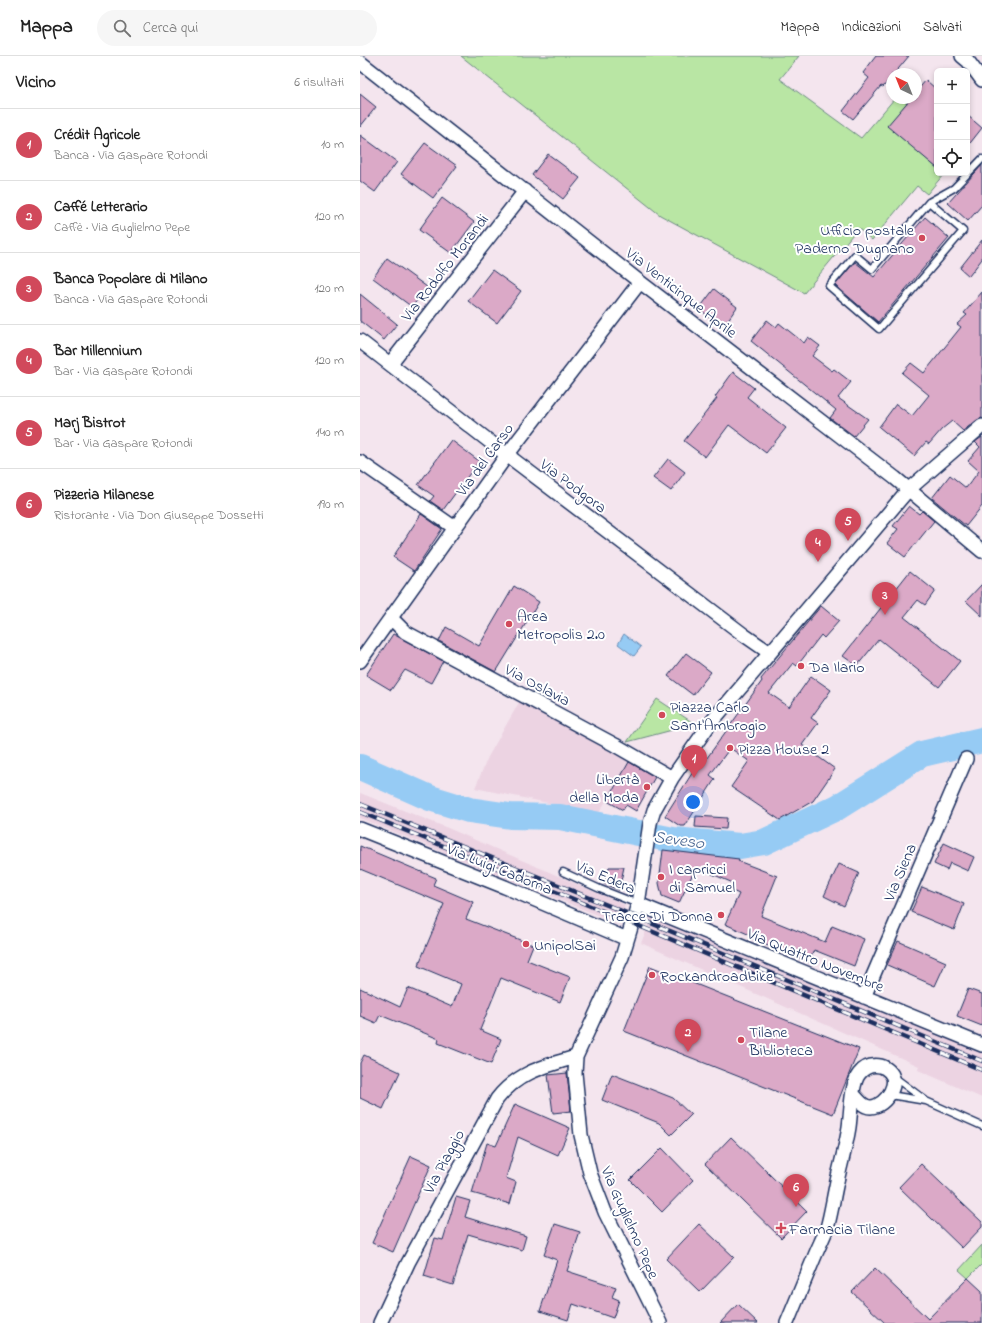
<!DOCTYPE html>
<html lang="it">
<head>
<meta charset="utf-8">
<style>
	body { margin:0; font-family:"Indie Flower",sans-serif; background:#f6f6f6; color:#222 }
	.controls { position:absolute; right:12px; top:12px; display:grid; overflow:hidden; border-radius:6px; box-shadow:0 2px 6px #0003 }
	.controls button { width:36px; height:36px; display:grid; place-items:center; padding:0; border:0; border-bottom:1px solid #e0e0e0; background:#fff; color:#222; font:20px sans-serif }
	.compass { position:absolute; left:526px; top:12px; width:36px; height:36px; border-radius:50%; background:#fff; box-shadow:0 2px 6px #0003; rotate:317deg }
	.you { position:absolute; left:333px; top:746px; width:14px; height:14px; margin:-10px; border:3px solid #fff; border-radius:50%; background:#1a73e8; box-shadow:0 0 0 6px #1a73e833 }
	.badge { display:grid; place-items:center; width:26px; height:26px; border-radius:50%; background:#d1495b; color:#fff; font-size:13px; font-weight:700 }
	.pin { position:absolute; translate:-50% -33px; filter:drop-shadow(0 1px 2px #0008) }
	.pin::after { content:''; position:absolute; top:21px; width:14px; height:12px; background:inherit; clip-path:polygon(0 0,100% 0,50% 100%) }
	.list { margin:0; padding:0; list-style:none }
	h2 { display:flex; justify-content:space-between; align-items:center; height:52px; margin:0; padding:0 16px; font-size:17px }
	h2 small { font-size:13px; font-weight:400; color:#767676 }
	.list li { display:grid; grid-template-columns:26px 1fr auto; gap:12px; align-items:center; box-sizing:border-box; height:72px; padding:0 16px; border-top:1px solid #e0e0e0 }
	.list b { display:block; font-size:15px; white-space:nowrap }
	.list p { margin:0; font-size:13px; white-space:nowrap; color:#767676 }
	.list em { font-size:13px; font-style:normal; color:#767676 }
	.icon { flex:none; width:22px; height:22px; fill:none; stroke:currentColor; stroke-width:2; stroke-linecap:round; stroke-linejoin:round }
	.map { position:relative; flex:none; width:622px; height:1267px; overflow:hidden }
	header { display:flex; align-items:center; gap:24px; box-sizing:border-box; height:56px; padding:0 20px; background:#fff; border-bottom:1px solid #e0e0e0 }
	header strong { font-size:19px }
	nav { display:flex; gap:22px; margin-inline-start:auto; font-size:14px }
	.search { width:280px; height:36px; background:#f6f6f6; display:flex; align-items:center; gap:10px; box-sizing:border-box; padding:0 14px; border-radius:22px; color:#767676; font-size:15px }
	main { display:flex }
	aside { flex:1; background:#fff }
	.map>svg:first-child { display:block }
</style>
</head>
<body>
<header>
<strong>Mappa</strong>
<div class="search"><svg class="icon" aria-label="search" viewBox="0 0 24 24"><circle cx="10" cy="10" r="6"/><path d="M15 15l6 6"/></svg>Cerca qui</div>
<nav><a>Mappa</a><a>Indicazioni</a><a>Salvati</a></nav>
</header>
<main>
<aside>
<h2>Vicino<small>6 risultati</small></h2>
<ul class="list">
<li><span class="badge">1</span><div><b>Crédit Agricole</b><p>Banca · Via Gaspare Rotondi</p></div><em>10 m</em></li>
<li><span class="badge">2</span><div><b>Caffé Letterario</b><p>Caffè · Via Guglielmo Pepe</p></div><em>120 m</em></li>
<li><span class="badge">3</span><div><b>Banca Popolare di Milano</b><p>Banca · Via Gaspare Rotondi</p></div><em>120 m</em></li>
<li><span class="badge">4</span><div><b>Bar Millennium</b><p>Bar · Via Gaspare Rotondi</p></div><em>120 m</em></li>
<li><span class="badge">5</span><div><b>Marj Bistrot</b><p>Bar · Via Gaspare Rotondi</p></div><em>140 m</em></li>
<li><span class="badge">6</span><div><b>Pizzeria Milanese</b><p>Ristorante · Via Don Giuseppe Dossetti</p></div><em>190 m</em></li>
</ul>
</aside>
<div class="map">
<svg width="622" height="1267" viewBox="0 0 622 1267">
	<rect width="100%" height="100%" fill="#f4e5ee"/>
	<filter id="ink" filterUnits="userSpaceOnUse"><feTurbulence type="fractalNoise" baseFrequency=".025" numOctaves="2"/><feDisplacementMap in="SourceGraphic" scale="8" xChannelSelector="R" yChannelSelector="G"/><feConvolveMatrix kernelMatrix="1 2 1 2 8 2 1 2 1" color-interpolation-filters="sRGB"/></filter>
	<g filter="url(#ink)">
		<path fill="#ecd3e2" d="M161,643L271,704L237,760L217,753L115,732L128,701Z
			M0,737L90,773L265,849L259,868L0,762Z
			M292,860L622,992V1042L558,1014L559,1010L281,887Z"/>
		<path fill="#b9e6a4" stroke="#6a8a81" d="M101,0H439L420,23L501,82L535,42H551L528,70L577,112V117L584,118L567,138L557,130L512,184L498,172L444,237L300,159Z
			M297,643L335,668L267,686Z
			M622,1189V1208L608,1222L599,1214Z"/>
		<path fill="#96cbf4" stroke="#658db8" d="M264,578L281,591L274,600L258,588Z"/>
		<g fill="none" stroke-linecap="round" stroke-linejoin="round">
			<path stroke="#96cbf4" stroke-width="26" d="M0,711L70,742L109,754L150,760L200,761L313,784L380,790L404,786L478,751L562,698L622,684"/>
		</g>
		<path fill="#dba9c7" stroke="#1b2f5e" d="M516,0H549L534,18H532V21L523,31L521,30L493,63L483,55L509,22L503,17Z
			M566,24L577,34V112L527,70L551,42H556V36Z
			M0,38L16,51L0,71Z
			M607,59L622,72L607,91Z
			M0,79L37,106L15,136L0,125Z
			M65,87L97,110L73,142L41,118Z
			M188,98L220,122L203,143L172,119Z
			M622,109V149L608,165L588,147Z
			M82,142L114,166L91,197L59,174Z
			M565,161L589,182L518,266L475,229L495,206L514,221Z
			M622,184V203L609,220L600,212Z
			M27,202L67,231L52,251L13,222Z
			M132,214L161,235L137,267L108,245Z
			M354,233L377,251L363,271L339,253Z
			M622,236V362L617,364L603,375L592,365L582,373L569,388L566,386L554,400L519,371L536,348L552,360L569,339L542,317L551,307L564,317L601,271L597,268L607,259L604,257Z
			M0,238L37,268L24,284L0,265Z
			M407,264L416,271L419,267L444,287L448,281L460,290L452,300L472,315L474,313L491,326L478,342L508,363L494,380L470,362L476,354L391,285Z
			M373,316L394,332L387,341L426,372L406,397L369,369L345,401L324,385L357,342L355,341Z
			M622,381V450L606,470L572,442L590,419L606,432L619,415L608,405L620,391L615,386Z
			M91,384L119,405L83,454L70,445L74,440L58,429Z
			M308,403L325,416L311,435L293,422Z
			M549,450L559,458L562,455L574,465L545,501L527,487L538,473L533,470Z
			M61,458L82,473L54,515L33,501Z
			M550,515L575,535L565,549L558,544L544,561L600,605L579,631L519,583L497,610L483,600Z
			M622,528V560L606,545Z
			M154,530L179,546L136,616L79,585L86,571L119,590Z
			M461,550L479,565L464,582L461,579L437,610L433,607L409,637L429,651L451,620L471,634L451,662L458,667L442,689L475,713L453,745L420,764L371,731L389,705L370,692L350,719L355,723L325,770H320L305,760L336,711L339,713L402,625L401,623Z
			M33,578L83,605L71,627L45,614L31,634L6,619Z
			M326,597L351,616L333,639L308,620Z
			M269,706L295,721L276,755L266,749L263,754L247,745Z
			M336,760L367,762L366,773L335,771Z
			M584,787L614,801L608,815L590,807L587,814L574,808Z
			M0,790L76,822L73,829L113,846L106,863L173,889L167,904L210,921L200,946L141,922L120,974L141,983L131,1008L78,987L79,983L20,959L16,967L0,960V932L40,951L48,932L92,951L101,928L58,910L84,848L0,813Z
			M303,794L379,803L378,805L417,820L401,860L465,886L472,870L504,883L494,910L454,894L449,906L389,881L390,879L365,868L379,838L370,834L373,827L336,811L319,847L302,840L299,827Z
			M479,808L499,817L484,850L464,840Z
			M249,811H264L259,834L244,828Z
			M562,831L604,848L594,874L551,856Z
			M538,885L586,906L575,930L527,909Z
			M290,910L499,993L473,1058L264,975Z
			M608,933L622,938V970L597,960Z
			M4,999L40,1016L23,1053L0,1042V1007Z
			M207,1017L211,1055L193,1057L188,1019Z
			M252,1018L313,1042L331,1059L311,1079L299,1067L242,1044Z
			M155,1048L210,1072L198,1099L158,1081L146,1122L156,1126L150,1148L112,1137L127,1087L136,1090Z
			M371,1081L447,1155L421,1182L345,1108Z
			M302,1092L333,1124L302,1156L270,1124Z
			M51,1100L71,1109L33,1196L12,1187Z
			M561,1108L622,1166V1171L602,1192L539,1131Z
			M96,1141L110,1145L105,1161L166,1180L162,1194L108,1178L93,1229L64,1220L75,1182L83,1184Z
			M195,1168L220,1176L207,1215L256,1231L252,1241L259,1244L253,1262L213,1248L208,1264L180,1255L197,1204L184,1199Z
			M339,1168L374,1201L340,1236L306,1203Z
			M515,1212L568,1263L608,1222L622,1235V1267H525L492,1236Z
			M378,1248L398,1267H360Z"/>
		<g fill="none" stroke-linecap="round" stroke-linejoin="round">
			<g stroke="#1b2f5e" stroke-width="9">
				<path id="lane" d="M569,146L603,175L519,273L469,230L495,199L512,213L569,146L594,132L622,103
					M203,816L240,833L278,848
					M534,1021L565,1044
					M530,1039L566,1045L622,1070"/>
			</g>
			<g stroke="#1b2f5e" stroke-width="16">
				<path id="street" d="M602,0L608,5L622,24
					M0,6L280,226L535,422L622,495
					M0,285L147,399L384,579L410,597
					M30,308L165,135
					M0,406L95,472
					M31,562L45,576L255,689L312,722
					M0,605L147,399L280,226
					M0,773L145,831L267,883
					M278,848L622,989
					M504,941L606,703
					M20,1267L48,1207L137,1043C158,1016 185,1010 216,1001
					M300,1267L245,1156L230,1117L221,1079L215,1017L216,1001L262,901L278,848L290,767L294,754L312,722L349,669L548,434L622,370
					M427,1267C436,1245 445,1224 454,1202C458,1192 463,1182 467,1172C471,1158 473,1144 476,1130C480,1110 486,1091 489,1071C491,1057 491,1028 499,1018C507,1007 524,1006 532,1019C539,1032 520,1056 506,1050C501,1048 497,1042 493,1038"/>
			</g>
			<use href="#lane" stroke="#fff" stroke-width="6"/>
			<use href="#street" stroke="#fff" stroke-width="13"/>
			<g stroke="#1b2f5e" stroke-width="4.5">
				<path id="rail" d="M0,748L274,860L622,1005
					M0,756L272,867L622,1014"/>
			</g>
			<use href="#rail" stroke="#fff" stroke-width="3" stroke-dasharray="9" stroke-linecap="butt"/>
		</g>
	</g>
	<g fill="#d1495b" stroke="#fff" stroke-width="1.5">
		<circle cx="562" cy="182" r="4"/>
		<circle cx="149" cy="568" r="4"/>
		<circle cx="441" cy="610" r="4"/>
		<circle cx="302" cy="659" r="4"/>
		<circle cx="370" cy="692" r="4"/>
		<circle cx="287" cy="731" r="4"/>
		<circle cx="301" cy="821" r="4"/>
		<circle cx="361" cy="859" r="4"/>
		<circle cx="166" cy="888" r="4"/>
		<circle cx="292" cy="919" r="4"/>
		<circle cx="381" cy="984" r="4"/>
		<path d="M419 1166h4v4h4v4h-4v4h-4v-4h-4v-4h4z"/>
	</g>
	<g text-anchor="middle" stroke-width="4" stroke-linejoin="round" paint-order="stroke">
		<g font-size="16" fill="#1b2f5e" stroke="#fff" text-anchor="start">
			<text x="554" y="179" text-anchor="end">Ufficio postale<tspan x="554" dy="18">Paderno Dugnano</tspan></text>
			<text x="157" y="565">Area<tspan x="157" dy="18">Metropolis 2.0</tspan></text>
			<text x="449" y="616">Da Ilario</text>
			<text x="310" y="656">Piazza Carlo<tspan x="310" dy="18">Sant'Ambrogio</tspan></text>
			<text x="378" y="698">Pizza House 2</text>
			<text x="279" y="728" text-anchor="end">Libertà<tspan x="279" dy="18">della Moda</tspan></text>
			<text x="309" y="818">I capricci<tspan x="309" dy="18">di Samuel</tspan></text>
			<text x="353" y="865" text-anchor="end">Tracce Di Donna</text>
			<text x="174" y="894">UnipolSai</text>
			<text x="300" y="925">Rockandroadbike</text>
			<text x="389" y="981">Tilane<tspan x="389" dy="18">Biblioteca</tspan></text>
			<text x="429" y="1178">Farmacia Tilane</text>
		</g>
		<g font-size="16" fill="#1b2f5e" stroke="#fff">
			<text transform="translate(84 211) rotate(-52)" y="6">Via Rodolfo Morandi</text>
			<text transform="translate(322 236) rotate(38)" y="6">Via Venticinque Aprile</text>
			<text transform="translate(124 403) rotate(-54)" y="6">Via del Carso</text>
			<text transform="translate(214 429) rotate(37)" y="6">Via Podgora</text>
			<text transform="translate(178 628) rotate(28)" y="6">Via Oslavia</text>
			<text transform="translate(140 812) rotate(22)" y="6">Via Luigi Cadorna</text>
			<text transform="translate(539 816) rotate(-67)" y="6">Via Siena</text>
			<text transform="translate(246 820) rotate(23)" y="6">Via Edera</text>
			<text transform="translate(456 903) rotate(22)" y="6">Via Quattro Novembre</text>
			<text transform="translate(83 1105) rotate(-62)" y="6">Via Piaggio</text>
			<text transform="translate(271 1166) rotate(66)" y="6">Via Guglielmo Pepe</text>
		</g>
		<g font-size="17" font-style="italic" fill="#405e8b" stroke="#fff">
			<text transform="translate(319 783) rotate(8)" y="6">Seveso</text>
		</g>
	</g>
</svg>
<div class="controls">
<button>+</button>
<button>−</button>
<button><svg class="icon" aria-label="locate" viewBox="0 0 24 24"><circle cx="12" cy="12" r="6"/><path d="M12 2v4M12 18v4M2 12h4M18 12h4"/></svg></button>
</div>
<svg class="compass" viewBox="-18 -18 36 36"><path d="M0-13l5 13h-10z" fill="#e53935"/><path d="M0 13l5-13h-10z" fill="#767676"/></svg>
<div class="you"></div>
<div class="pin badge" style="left:334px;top:722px">1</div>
<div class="pin badge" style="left:328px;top:996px">2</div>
<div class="pin badge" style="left:525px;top:559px">3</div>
<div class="pin badge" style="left:458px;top:506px">4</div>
<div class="pin badge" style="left:488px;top:485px">5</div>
<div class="pin badge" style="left:436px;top:1151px">6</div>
</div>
</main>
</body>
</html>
